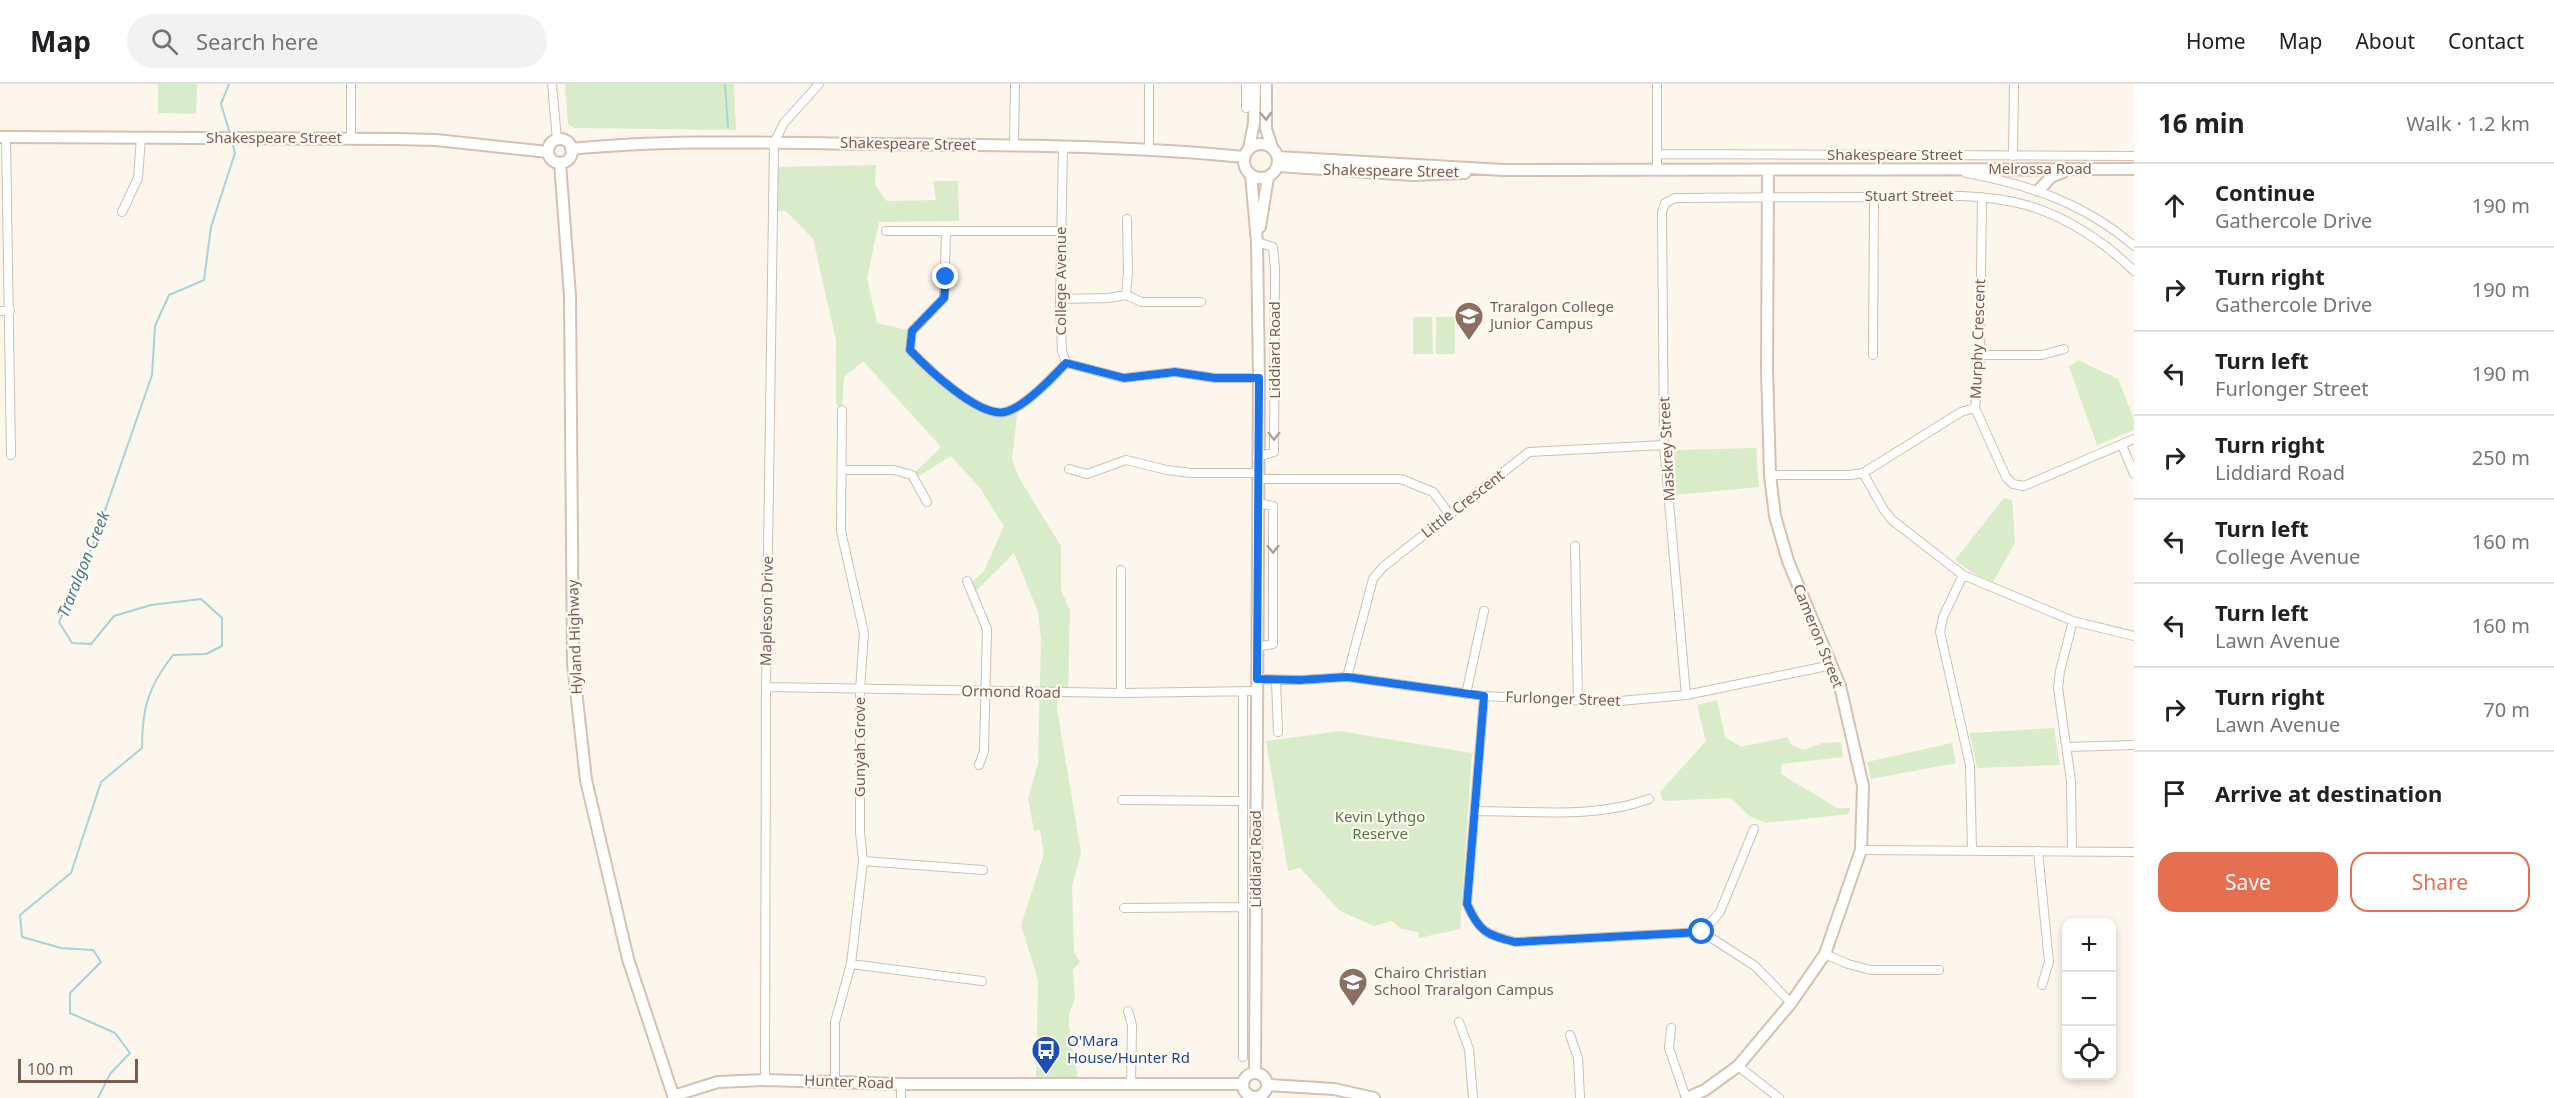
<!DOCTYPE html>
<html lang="en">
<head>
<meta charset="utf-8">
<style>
	body { margin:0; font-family:"Noto Sans",sans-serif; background:#f2f2f2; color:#202124 }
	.controls { position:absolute; right:18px; bottom:18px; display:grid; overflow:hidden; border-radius:12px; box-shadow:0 3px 9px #0003 }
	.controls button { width:54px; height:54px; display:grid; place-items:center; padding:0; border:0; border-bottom:2px solid #e0e0e0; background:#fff; color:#202124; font:30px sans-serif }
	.scale { position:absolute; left:18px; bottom:15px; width:120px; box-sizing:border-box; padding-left:6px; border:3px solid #7a5c4d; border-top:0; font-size:16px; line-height:21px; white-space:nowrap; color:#7a5c4d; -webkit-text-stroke:4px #fffaf3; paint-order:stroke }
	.stop { position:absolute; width:18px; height:18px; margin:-14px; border:4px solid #1a73e8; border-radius:50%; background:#fff }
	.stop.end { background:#1a73e8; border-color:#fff; box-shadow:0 2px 6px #0008 }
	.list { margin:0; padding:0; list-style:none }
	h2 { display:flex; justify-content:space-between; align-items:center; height:78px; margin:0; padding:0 24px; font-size:26px }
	h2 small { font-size:20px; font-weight:400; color:#757577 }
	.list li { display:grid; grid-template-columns:39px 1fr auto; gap:18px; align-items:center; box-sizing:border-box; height:84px; padding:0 24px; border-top:2px solid #e0e0e0 }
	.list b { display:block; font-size:22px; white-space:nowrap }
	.list p { margin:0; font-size:20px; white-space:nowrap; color:#757577 }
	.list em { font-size:20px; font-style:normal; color:#757577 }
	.actions { display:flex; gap:12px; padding:18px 24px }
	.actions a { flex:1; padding:14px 0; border:2px solid #e76f51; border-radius:18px; text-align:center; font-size:21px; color:#e76f51 }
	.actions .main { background:#e76f51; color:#fff }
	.icon { flex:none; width:33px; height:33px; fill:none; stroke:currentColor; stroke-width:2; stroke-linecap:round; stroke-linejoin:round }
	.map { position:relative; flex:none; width:2134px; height:1014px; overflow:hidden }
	header { display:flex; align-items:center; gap:36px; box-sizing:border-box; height:84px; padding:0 30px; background:#fff; border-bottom:2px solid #e0e0e0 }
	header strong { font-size:28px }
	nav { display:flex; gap:33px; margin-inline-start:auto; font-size:21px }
	.search { width:420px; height:54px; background:#f2f2f2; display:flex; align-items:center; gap:15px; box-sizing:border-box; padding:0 21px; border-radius:33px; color:#757577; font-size:22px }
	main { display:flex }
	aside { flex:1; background:#fff }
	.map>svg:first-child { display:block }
</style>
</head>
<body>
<header>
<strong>Map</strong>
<div class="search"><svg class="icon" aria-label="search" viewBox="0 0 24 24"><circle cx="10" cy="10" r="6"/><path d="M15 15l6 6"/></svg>Search here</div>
<nav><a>Home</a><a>Map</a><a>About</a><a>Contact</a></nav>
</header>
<main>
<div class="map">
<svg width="2134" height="1014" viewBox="0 0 2134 1014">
	<rect width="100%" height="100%" fill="#fdf6ec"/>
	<path fill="#d8ecc9" d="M158,0H197L196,30L158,29Z
		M565,0H734L736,46L574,44L568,40Z
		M876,81L875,101L887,117L936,116L933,97H958L959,137L879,138L867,194L877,239L912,247L909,259L923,281L985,324L1003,327L1018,322L1012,375L1019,394L1061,462V506L1070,527L1068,609H1058L1057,624L1081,769L1072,802L1074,868L1080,878L1073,886L1075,914L1069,930V941L1079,1001H1036L1038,896L1021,841L1044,770L1040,746L1034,747L1028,714L1038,680L1041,556L1038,528L1014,469L974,509L969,501L984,487L1004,442L980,404L951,372L914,395L912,391L941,363L863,277L844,293L842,326L836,320V256L813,155L786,127H773V83Z
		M1413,233H1432L1433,270H1413Z
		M1436,233H1455V270H1436Z
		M2078,276L2118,295L2134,336V346L2097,361L2069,283Z
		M1756,364L1759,403L1676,411L1674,366Z
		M2004,414L2012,416L2015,459L1993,498L1973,489L1955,476Z
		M1717,616L1725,653L1741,663L1788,653L1790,660L1803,666L1823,659L1841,658L1843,673L1782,680L1781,690L1837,724H1850L1849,730L1766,739L1749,732L1731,714L1663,717L1660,708L1706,657L1697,621Z
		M2054,644L2060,681L1977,684L1970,649Z
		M1340,647L1472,669L1460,845L1419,854V848L1401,845L1392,837L1374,842L1340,827L1300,784L1288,787L1266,657Z
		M1952,659L1956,679L1871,695L1867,678Z"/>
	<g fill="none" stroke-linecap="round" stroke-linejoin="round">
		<path stroke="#a5d3da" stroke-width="2" d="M229,0L221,20L230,50
			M725,0L728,43
			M98,1014L110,990L130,969L115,949L70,929V909L101,878L93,866L61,864L22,853L20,831L71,789L101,698L142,664C142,624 148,603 173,571L206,570L222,562V534L201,515L151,521L114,532L91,560L72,559L59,538L93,461L152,291L155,242L169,211L204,196L211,143L235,69L232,58"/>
		<g stroke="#d1beb0" stroke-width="10">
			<path id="street" d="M351,0V54
				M552,0L557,56
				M1149,0V65
				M1246,0V24
				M1657,0V86
				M6,53L11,371
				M1014,61L1015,0
				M1063,62L1060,221L1062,267L1066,279L1123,294L1175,288L1215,294H1259
				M1657,70L2134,72
				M2013,72L2014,0
				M1966,89C2028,100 2086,120 2134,162
				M1982,113L1980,271L1975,324L2006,393L2013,400L2024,402L2134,355
				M122,128L138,94L141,53
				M886,147H1061
				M946,148L944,214L912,247L910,266C927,284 979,334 1005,328C1024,324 1053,293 1066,279
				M1126,211L1128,188L1127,135
				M1060,215L1108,214L1126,211L1142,218H1201
				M0,227H10
				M1873,271L1874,113
				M1980,271H2042L2064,265
				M2122,361L2134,390
				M1257,373L1274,368L1275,185L1273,163L1257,158
				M1069,385L1087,390L1126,376L1167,386L1191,389H1258
				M842,386H894L912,391L927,418
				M1863,389L1884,426L1892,436L1963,491L2073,537L2134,552
				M1770,391H1850L1863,389L1961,328L1975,324
				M1258,395H1401L1433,408L1450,431
				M1575,462L1578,617
				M1121,486V609
				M1963,491L1943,533L1940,548L1970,681L1972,767
				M967,497L987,545L984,667L979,681
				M1257,563L1273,560V422L1258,419
				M1347,593L1373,495L1383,483L1529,368L1664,361
				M1257,595L1300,596L1347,593L1484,612L1609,618L1686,611L1832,581
				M1276,597L1278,648
				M766,603L1121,609L1257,607
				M1243,608V973
				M1466,610L1484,527
				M1686,611L1664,361L1662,128L1665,119L1675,114C1742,113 1809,113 1876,113C1926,112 1977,108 2026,121C2065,132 2105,158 2134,187
				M1484,612L1467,820C1479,848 1487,851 1516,858L1702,848L1755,882L1791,919
				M2067,663L2134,661
				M1122,716L1243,717
				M1475,727C1532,727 1595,735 1649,715
				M1861,766L2134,768
				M2038,767L2049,878L2042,901
				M2072,768L2071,697L2058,604L2060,587L2073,537
				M863,777L983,786
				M1124,824L1243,823
				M1702,848L1720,828L1754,745
				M1825,870L1848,880L1871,886H1939
				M851,880L982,897
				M1128,927L1132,941L1131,1001
				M1459,938L1469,965L1473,1014
				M1671,944L1669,964L1686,1014
				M1570,951L1578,974L1580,1014
				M1738,982L1779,1014
				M765,996L766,603L774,59L784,39L819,0
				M835,998V938L851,880L863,777L860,748V606L864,549L841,447L842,326
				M901,1014V1000
				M1255,1014V1013"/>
		</g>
		<g stroke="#d6c0b0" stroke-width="14">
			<path id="secondary" d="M1266,0V45L1272,63
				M0,53L395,55L436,56L548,68
				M548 67a12 12 0 1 1 24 0a12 12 0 1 1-24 0Z
				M1244 77a17 17 0 1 1 34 0a17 17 0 1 1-34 0Z
				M1249,64L1254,39L1255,0
				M571,65C672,55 774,59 876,60C999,61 1122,61 1244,73
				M1278,73L1504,86L2134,85
				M560,79L570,212L573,579L586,696L628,875L674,1014
				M1278,82L1413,91L1465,89
				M1251,91L1257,158L1259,294L1255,988
				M2039,106L2051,93L2063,88
				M1260,143L1268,93
				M1243 1001a12 12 0 1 1 24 0a12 12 0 1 1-24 0Z
				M1268,1001L1334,1005L1374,1014
				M673,1012L718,998L765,996L901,1000H1243
				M1687,1014L1705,1006L1738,982L1791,919L1825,870L1861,766L1863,702L1840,602L1788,477L1775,432L1770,391L1767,285L1768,87"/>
		</g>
		<use href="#street" stroke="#fff" stroke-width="8"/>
		<use href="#secondary" stroke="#fff" stroke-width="10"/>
	</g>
	<defs><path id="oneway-chevron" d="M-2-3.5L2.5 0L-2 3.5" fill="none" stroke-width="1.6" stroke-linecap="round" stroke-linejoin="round" transform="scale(1.5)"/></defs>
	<g stroke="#af9d94">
		<use href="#oneway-chevron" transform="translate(1266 32) rotate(87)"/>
		<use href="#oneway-chevron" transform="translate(1274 352) rotate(90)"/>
		<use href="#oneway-chevron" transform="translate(1273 465) rotate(90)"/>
	</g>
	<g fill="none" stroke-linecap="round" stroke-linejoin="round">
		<path stroke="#1a73e8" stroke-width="8" d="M946,193L944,214L912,247L910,266C927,284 979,334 1005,328C1024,324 1053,293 1066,279L1124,294L1175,288L1215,294H1259L1257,595L1300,596L1347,593L1484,612L1467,820C1479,848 1487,851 1515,858L1702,848"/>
	</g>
	<defs>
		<g id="school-pin" transform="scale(1.5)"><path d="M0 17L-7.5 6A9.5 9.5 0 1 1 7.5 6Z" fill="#8d6e63" stroke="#fffaf3"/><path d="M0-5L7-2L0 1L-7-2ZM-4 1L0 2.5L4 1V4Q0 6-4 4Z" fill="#fff"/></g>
		<g id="bus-pin" transform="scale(1.5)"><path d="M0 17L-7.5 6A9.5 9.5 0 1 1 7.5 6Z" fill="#1a4fb4" stroke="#fffaf3"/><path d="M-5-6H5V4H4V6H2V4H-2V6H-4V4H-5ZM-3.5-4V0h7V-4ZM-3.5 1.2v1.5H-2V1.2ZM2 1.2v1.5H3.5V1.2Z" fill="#fff"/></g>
	</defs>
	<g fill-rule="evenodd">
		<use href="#school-pin" x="1469" y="232"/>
		<use href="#school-pin" x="1353" y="898"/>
		<use href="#bus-pin" x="1046" y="966"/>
	</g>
	<g text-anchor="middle" stroke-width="4.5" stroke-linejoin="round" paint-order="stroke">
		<g font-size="15" fill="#7a5c4d" stroke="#fffaf3">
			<text x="274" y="59">Shakespeare Street</text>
			<text transform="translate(908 60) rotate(1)" y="5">Shakespeare Street</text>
			<text x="1895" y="76">Shakespeare Street</text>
			<text x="2040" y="90">Melrossa Road</text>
			<text transform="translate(1391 87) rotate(1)" y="5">Shakespeare Street</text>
			<text x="1909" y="117">Stuart Street</text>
			<text transform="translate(1061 197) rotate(-90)" y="5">College Avenue</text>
			<text transform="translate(1978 255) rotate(-88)" y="5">Murphy Crescent</text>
			<text transform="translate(1275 266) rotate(-90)" y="5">Liddiard Road</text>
			<text transform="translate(1667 365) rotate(-93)" y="5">Maskrey Street</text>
			<text transform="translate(1463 420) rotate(-38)" y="5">Little Crescent</text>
			<text transform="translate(767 527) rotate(-89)" y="5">Mapleson Drive</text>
			<text transform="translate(1818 552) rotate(68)" y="5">Cameron Street</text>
			<text transform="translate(575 553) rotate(-92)" y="5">Hyland Highway</text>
			<text transform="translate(1011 608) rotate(1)" y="5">Ormond Road</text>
			<text transform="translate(1563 615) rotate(2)" y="5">Furlonger Street</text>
			<text transform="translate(860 663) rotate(-90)" y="5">Gunyah Grove</text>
			<text transform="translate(1256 775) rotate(-90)" y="5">Liddiard Road</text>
			<text transform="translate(849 998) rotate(2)" y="5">Hunter Road</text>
		</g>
		<g font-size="15" fill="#785e54" stroke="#fffaf3" text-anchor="start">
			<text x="1490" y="228">Traralgon College<tspan x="1490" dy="17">Junior Campus</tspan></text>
			<text x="1374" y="894">Chairo Christian<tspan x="1374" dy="17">School Traralgon Campus</tspan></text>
		</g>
		<g font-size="15" fill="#537a41" stroke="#fffaf3">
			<text x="1380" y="738">Kevin Lythgo<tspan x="1380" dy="17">Reserve</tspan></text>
		</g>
		<g font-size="15" fill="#164399" stroke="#fffaf3" text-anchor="start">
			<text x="1067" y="962">O'Mara<tspan x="1067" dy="17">House/Hunter Rd</tspan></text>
		</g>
		<g font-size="16" font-style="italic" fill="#437c86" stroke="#fffaf3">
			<text transform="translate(83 480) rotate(-68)" y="6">Traralgon Creek</text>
		</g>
	</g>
</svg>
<div class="controls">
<button>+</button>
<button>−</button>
<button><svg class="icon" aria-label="locate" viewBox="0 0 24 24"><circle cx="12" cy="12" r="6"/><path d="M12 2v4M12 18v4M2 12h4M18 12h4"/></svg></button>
</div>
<div class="scale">100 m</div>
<div class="stop" style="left:1702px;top:848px"></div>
<div class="stop end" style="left:946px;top:193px"></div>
</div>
<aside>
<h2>16 min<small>Walk · 1.2 km</small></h2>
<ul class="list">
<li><svg class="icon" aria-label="ahead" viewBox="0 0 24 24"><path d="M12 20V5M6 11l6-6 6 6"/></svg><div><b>Continue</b><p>Gathercole Drive</p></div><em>190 m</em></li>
<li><svg class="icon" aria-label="right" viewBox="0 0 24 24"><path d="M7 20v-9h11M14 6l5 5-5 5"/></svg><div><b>Turn right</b><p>Gathercole Drive</p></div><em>190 m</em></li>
<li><svg class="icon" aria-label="left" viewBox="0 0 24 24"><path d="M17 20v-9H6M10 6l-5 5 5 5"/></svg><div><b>Turn left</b><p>Furlonger Street</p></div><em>190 m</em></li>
<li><svg class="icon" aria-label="right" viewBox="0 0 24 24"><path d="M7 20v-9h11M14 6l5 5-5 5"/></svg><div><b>Turn right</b><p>Liddiard Road</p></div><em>250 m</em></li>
<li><svg class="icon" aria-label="left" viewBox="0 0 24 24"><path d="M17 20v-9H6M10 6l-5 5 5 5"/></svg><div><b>Turn left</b><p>College Avenue</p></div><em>160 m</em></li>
<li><svg class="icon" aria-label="left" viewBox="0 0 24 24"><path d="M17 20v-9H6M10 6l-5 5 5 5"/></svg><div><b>Turn left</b><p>Lawn Avenue</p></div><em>160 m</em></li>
<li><svg class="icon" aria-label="right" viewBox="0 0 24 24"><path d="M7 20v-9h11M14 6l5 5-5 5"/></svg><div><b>Turn right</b><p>Lawn Avenue</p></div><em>70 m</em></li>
<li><svg class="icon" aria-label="arrive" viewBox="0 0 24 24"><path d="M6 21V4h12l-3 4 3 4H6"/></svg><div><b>Arrive at destination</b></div></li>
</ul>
<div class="actions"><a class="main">Save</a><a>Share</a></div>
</aside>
</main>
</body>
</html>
